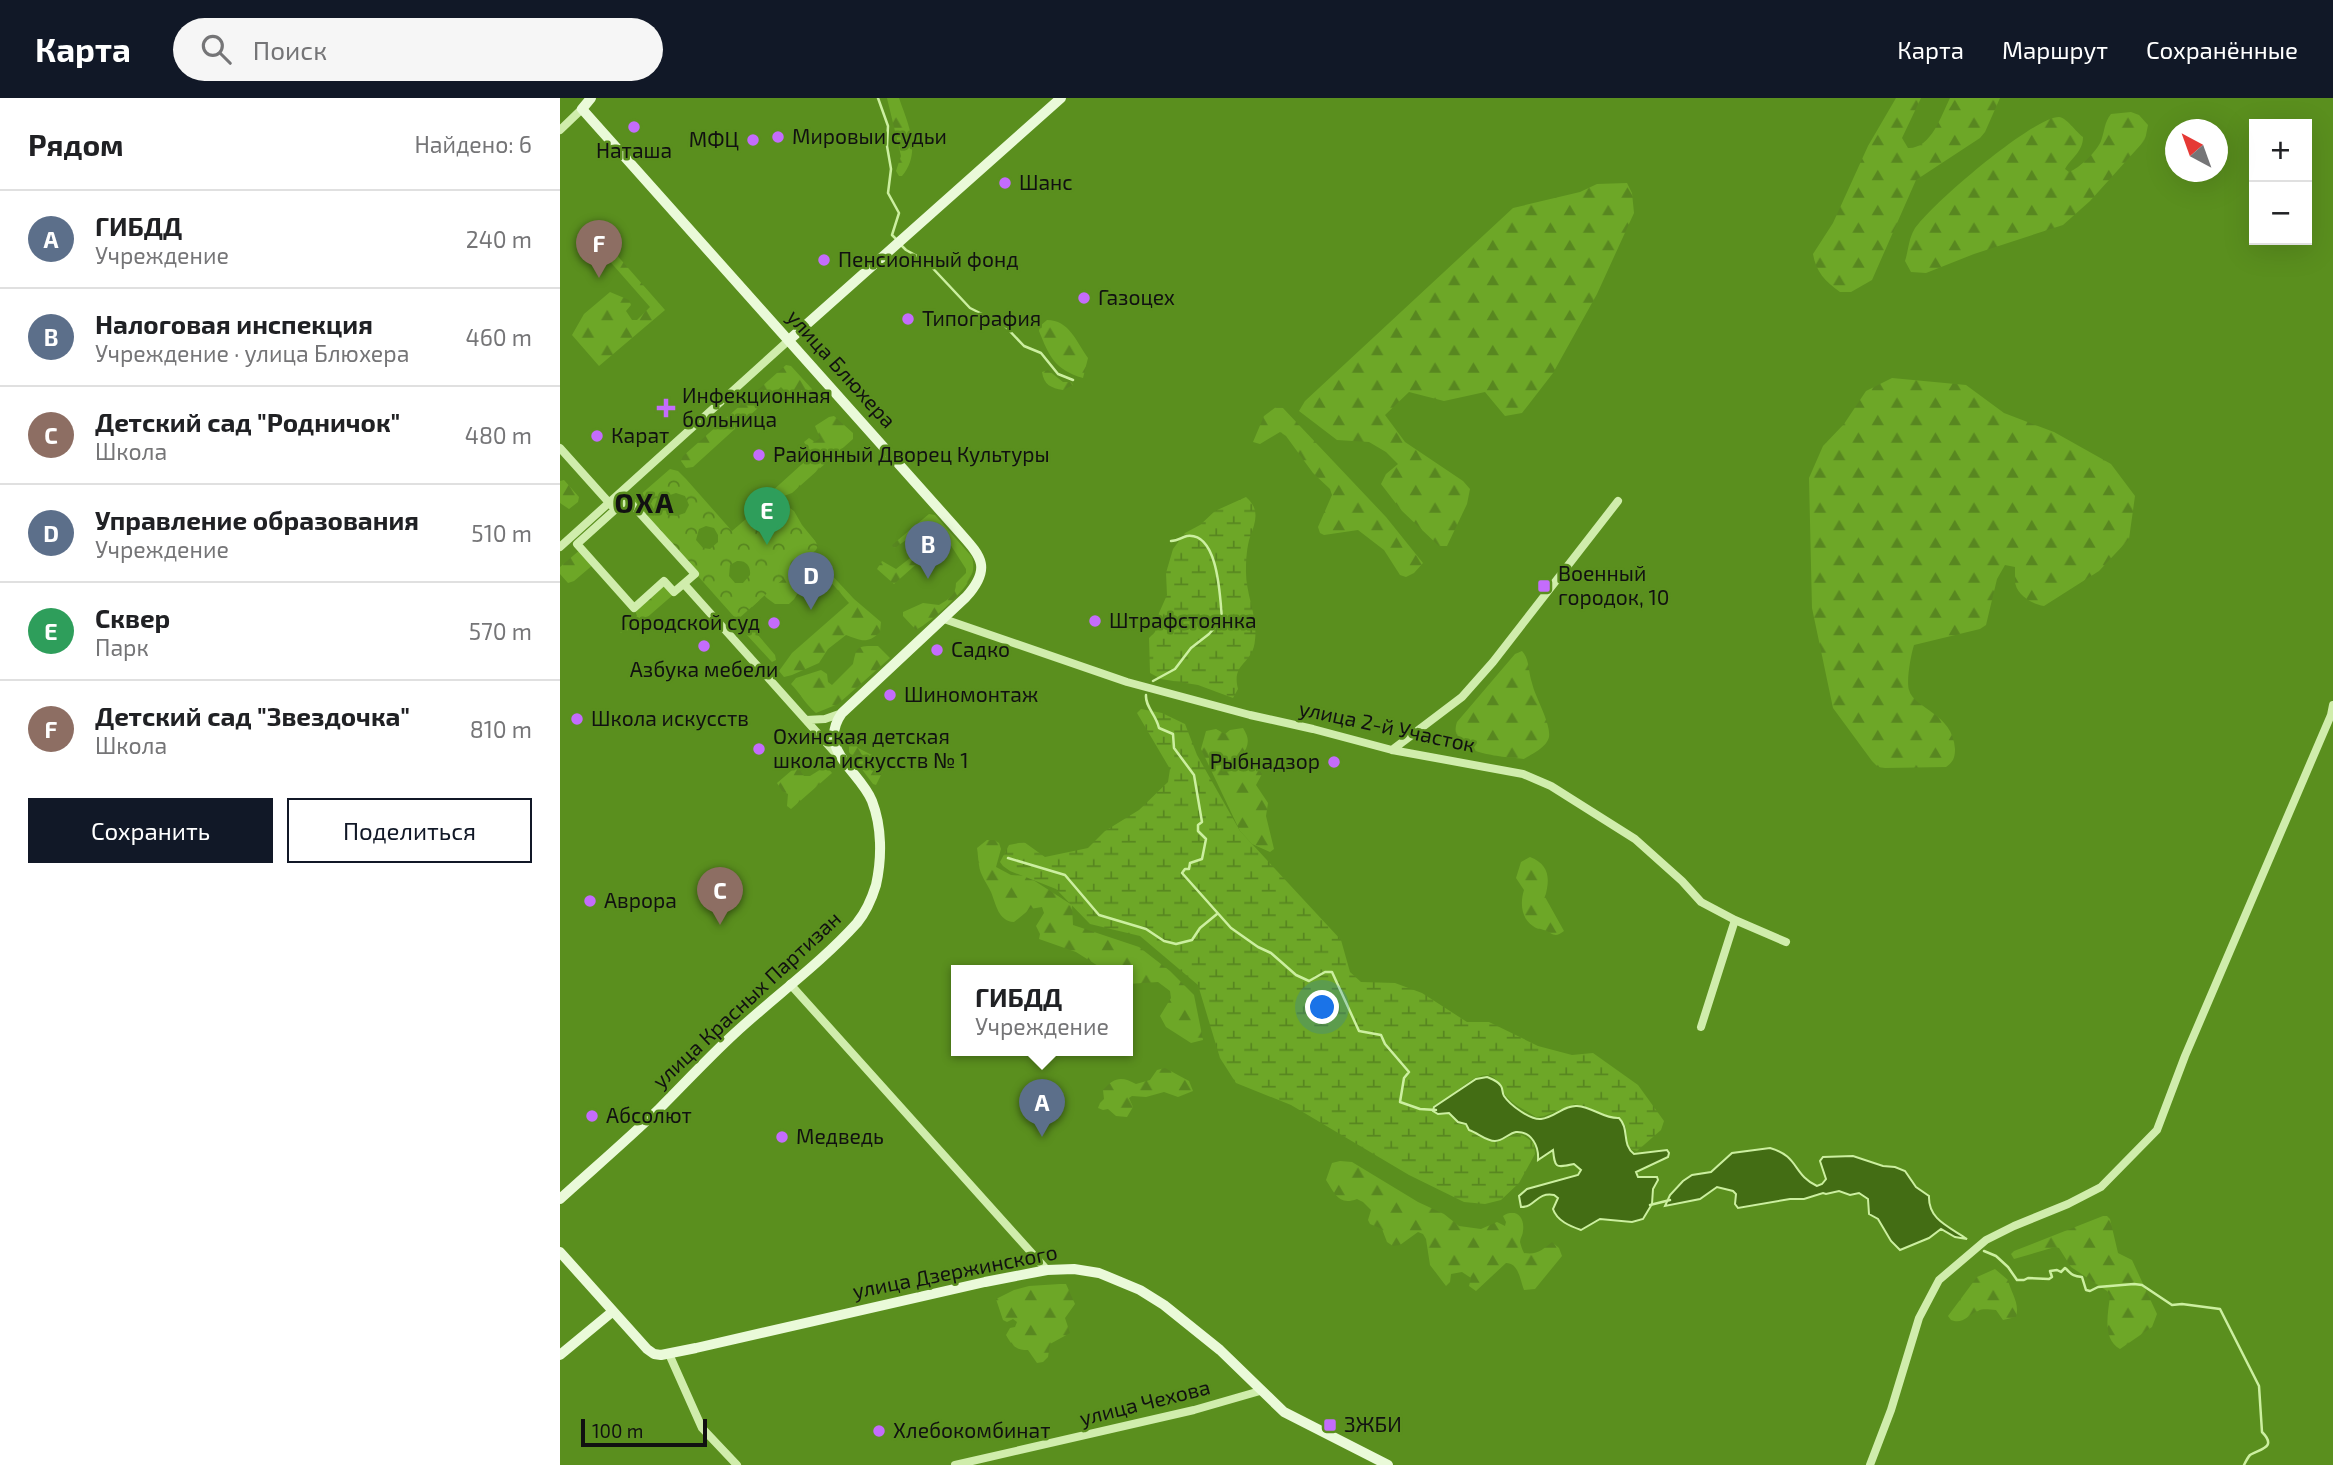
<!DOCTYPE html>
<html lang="ru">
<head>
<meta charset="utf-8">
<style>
	body { margin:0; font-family:"Exo 2",sans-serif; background:#f6f6f6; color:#202124 }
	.controls { position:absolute; right:21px; top:21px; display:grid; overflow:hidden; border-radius:0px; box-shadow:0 7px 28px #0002 }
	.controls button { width:63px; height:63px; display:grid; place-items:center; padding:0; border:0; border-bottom:2px solid #e0e0e0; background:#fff; color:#202124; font:35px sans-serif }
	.compass { position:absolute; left:1605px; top:21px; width:63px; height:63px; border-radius:50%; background:#fff; box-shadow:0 7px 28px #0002; rotate:319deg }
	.scale { position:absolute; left:21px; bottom:18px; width:126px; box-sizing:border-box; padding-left:7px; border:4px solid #111; border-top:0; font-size:19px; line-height:24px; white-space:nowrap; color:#111; -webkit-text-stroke:5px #5a8f1e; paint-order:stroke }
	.you { position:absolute; left:763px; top:910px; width:24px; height:24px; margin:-18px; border:5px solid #fff; border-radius:50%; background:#1a73e8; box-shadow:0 0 0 10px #1a73e833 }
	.badge { display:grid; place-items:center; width:46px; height:46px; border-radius:50%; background:#111827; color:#fff; font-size:23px; font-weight:700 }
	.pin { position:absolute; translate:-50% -58px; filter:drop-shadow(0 2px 4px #0008) }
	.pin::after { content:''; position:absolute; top:37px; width:24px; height:21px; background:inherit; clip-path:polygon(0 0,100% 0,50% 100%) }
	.popup { position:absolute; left:391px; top:867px; width:182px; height:91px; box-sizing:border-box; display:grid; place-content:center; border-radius:0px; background:#fff; filter:drop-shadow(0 2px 5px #0005); font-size:23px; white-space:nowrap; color:#757577 }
	.popup b { font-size:26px; color:#202124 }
	.popup::after { content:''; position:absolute; left:50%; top:100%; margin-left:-14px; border:14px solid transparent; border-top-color:#fff }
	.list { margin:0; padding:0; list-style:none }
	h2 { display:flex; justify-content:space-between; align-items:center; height:91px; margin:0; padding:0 28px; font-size:30px }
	h2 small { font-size:23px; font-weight:400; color:#757577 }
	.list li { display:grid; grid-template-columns:46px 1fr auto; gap:21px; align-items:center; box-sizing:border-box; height:98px; padding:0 28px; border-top:2px solid #e0e0e0 }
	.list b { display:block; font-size:26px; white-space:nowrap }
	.list p { margin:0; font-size:23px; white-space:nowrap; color:#757577 }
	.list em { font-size:23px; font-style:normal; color:#757577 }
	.actions { display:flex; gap:14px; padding:21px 28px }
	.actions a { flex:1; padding:16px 0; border:2px solid #111827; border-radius:0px; text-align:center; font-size:24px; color:#111827 }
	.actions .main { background:#111827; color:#fff }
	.icon { flex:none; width:38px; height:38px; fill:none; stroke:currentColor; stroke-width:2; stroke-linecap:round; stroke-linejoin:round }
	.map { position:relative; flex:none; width:1773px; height:1367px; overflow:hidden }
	header { display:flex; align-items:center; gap:42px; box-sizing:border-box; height:98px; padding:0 35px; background:#111827; color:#fff }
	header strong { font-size:33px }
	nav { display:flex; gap:38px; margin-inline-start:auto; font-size:24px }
	.search { width:490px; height:63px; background:#f6f6f6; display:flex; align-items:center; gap:18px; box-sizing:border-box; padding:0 24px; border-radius:38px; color:#757577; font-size:26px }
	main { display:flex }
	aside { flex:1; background:#fff }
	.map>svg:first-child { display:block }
</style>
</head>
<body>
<header>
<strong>Карта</strong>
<div class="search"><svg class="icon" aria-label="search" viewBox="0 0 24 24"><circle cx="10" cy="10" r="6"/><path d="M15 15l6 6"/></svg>Поиск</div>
<nav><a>Карта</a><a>Маршрут</a><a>Сохранённые</a></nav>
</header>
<main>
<aside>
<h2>Рядом<small>Найдено: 6</small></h2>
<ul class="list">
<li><span class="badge" style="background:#5c6f8a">A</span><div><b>ГИБДД</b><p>Учреждение</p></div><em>240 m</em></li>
<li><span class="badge" style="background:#5c6f8a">B</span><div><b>Налоговая инспекция</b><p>Учреждение · улица Блюхера</p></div><em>460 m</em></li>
<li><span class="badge" style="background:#8d6e63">C</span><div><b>Детский сад &quot;Родничок&quot;</b><p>Школа</p></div><em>480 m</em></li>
<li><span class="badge" style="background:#5c6f8a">D</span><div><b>Управление образования</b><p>Учреждение</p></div><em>510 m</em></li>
<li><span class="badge" style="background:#2e9e5b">E</span><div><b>Сквер</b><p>Парк</p></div><em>570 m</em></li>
<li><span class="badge" style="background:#8d6e63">F</span><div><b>Детский сад &quot;Звездочка&quot;</b><p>Школа</p></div><em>810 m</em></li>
</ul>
<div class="actions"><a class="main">Сохранить</a><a>Поделиться</a></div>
</aside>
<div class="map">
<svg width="1773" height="1367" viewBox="0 0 1773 1367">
	<defs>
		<pattern id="forest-firs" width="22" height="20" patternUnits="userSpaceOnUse" patternTransform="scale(1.75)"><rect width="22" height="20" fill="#6da727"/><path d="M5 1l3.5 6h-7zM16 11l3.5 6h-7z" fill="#588720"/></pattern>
		<pattern id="wetland-marsh" width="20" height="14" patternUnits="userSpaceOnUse" patternTransform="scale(1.75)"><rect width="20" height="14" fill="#6da727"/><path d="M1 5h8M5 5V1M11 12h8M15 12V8" fill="none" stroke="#588720"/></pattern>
		<pattern id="park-crowns" width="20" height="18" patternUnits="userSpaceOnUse" patternTransform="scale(1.75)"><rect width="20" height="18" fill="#6da727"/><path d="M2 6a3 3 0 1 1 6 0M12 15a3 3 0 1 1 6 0" fill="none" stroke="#588720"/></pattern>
	</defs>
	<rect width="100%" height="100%" fill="#5a8f1e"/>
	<path fill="url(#forest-firs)" d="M327,0H339C348,26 362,54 342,78H339L336,73L341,58Z
		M1336,0H1361L1342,40L1348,50C1371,51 1381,18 1390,0H1440L1425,34L1420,40L1356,82L1312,182L1291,194H1280C1265,183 1256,174 1253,156L1273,125L1308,48Z
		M1571,14L1579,17L1588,27L1585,42L1530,103L1503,127L1414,156L1366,175L1351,174L1345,163C1348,154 1349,140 1354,132C1369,108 1473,19 1499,19C1506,19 1516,34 1523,39C1523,54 1511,60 1505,71L1509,74C1520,70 1537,53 1541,43C1545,32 1544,25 1551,16Z
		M1067,85L1072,95L1074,115L1037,196L993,275L962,315L945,318L925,294L884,303L849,294L825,317L845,344L903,383L910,391L907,406L887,448H879L841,412L821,386L826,376L838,366L826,354L809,344L777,342L739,313L745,303L953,110L1020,94L1037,86Z
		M27,129L33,130L105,212L39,268L12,237L24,216L50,194L69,202L71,207L66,213L72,222H77L90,209L25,135L24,132Z
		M487,222C509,222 516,243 528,260L523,280C495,272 489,258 479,233L480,228Z
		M226,267L231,268L252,291V295L237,306L221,289L133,369L126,370L121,363L123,358Z
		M488,272L503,284H511L513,287L503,292C491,290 484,287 482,274Z
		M1332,280L1406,287L1444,315L1494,334L1551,366L1575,398L1569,441L1539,473L1484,508C1471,506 1454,495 1455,481C1455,477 1455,473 1455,469L1445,467L1437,481L1426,527L1420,531L1354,547C1351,556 1346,583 1349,592C1354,611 1393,615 1395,651C1395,660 1393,664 1386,669L1325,670L1318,669L1312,663L1273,610L1252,510L1249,380L1263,348L1284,326L1306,293Z
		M716,309H722L826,419L863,465L854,475L846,479L840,477L824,452L798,432L764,437L760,435L758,429L772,397L770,391L753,375L726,338L720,334L700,346L693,344L704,318Z
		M274,318L293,335V341L232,395L221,399L209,398L210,395L252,357L244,344L249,340L255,344L260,340L255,328L269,319Z
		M4,382L19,399L18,404L9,411L0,405V383Z
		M222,405C234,410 235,418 242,428C247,435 254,440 258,448L252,456L260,461L261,467L252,476L247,489L229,506H215L204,498L192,509L184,486L190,481L200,409Z
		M369,416L375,417L412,459C414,466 414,474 410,481C401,497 372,523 356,532L343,518V514L363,505L379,507C389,501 396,497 396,485L406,475V471L390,446L369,425L335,450L333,449L332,447Z
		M376,440L379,446L334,486L317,471L322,463L336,471Z
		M21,451L34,466L14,483L8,485L0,476V469Z
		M266,471L294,501L321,524L320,534C307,547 300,542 286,537L268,551L259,565L232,577L224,579L219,573L232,555L289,505L263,475Z
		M104,483L114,496L76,529L60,535L77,518L74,510Z
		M188,530H192L215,557L216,562L212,564L210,562L186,536L185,532Z
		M318,548L330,560L278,606L256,615C246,607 240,595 231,586L236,580L261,572L267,576L268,584L272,587L293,566C297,548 296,548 318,548Z
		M962,553C970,562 968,574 972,585C975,599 991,625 989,639C987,649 972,656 964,661C943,658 886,657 897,624L955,556Z
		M683,630C690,641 689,647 682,658L693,663L702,676L696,687L708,705L706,718L714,751L710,754L692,746L680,733L641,651L646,633L656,631L665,636L670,632Z
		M289,640L294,641L298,650L312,657L324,667V671L316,687L313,686L289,654Z
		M238,667L242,669L241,674L244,678H250L266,668L272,675L231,711L227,708L228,696L222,693L217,685Z
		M427,742H434L439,745L441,751L436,769L451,777L467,778L512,807L513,827L579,849L610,873L634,897L643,942L631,945L606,929L600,918L611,900L610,893L598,884L568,886V873H546L516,854L479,841L480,836L476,828L484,815L482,809L470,811L454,824C438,823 436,806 431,794C427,785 420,777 419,767C418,761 418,756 417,750Z
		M970,759C990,767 990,781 985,799L1004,833C994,841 993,835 984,832C979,830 978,832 973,828C961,820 960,805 964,792L956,780L961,764Z
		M605,970L629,983L633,993L618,999L604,994L586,999L572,998L569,1000L573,1009L567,1019L556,1018L548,1011L543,1012L538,1010L540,1005L544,1001L543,992C554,979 562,978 576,986L590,982L597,972Z
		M780,1063L792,1064L858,1104L884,1116L899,1128L921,1131L937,1124L945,1128L946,1124L943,1118C955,1110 965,1118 963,1133C963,1137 960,1140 960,1144C961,1148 962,1151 964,1155C978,1157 982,1152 992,1144L999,1150L1002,1158L975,1191L964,1192C960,1182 959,1165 946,1165L916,1193L909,1188L911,1180L902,1174L891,1176L890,1184L886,1188L870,1167L866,1141L863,1136L858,1134L840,1147L833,1148L827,1144L822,1131L810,1126L808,1122L811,1112L803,1104L797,1101C779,1108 775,1096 766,1082L772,1065Z
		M1543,1118H1547L1550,1121L1558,1155L1572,1162L1597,1216L1592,1229L1560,1251C1542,1241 1548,1216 1550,1198L1547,1193L1511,1169L1499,1150L1495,1149L1454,1161L1451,1156L1454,1153Z
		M1435,1171L1448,1182C1451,1195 1460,1205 1456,1219L1443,1222L1436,1212C1430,1212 1423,1210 1418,1213C1407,1217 1403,1227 1391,1222L1388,1218L1417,1179Z
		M500,1186H506L515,1206L505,1220L510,1235L490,1246L488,1259L483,1264L477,1265L468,1252C456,1252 452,1248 446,1237L450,1230L455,1229L457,1224L453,1221L447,1224L443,1222L436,1201L454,1192L469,1188Z"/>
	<path fill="url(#wetland-marsh)" d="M686,399C700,411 696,423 690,439C687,448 686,461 686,471C685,495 698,518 695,542C693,567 671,564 678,591L673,600L638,587L601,581L590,575L589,540L595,534L599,515L607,497L606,475L613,451L625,435L640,427L655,413Z
		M581,611L602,615L625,626L637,657L680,733L781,842L790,874L801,884L835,885L862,895L907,924H929L978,948L1012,957L1033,955L1078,987L1104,1023L1101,1032L1077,1053L1067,1050L1066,1029L1059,1019H1052L1015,1006L984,1018L976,1019C967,1013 955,1008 948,1000C938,990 938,969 915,980C901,988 888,1001 874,1009L872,1013L877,1016H890L899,1026L905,1027C909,1033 912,1033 918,1037C946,1055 952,1022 974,1046L975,1056L959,1085L941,1102L925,1106L904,1104L849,1077L731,1007L676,985L660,960L638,887L580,838L530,826L496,791L450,773L443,768L440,764L449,747L464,744L485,759L528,750L545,733L579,712L608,684L610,671L577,615Z"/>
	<path fill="url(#park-crowns)" fill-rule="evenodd" d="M110,371L118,373L126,381L172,433L200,409L222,405L234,413L242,427L255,443L258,448L256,452L177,522L72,404ZM116,395L125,398L129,407L125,415L116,418L109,415L106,405L110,397ZM146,428L154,430L158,437V444L150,451L143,450L136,442L139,431ZM177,463C186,462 191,468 190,477L183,485H175L169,478L170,467Z"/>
	<path fill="#436d14" stroke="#ccefa0" stroke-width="2" d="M927,979C932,981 938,983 941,988C943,991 942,995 944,998C950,1007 970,1022 981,1021C994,1020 1004,1007 1017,1008C1033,1009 1044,1021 1059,1020C1070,1031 1061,1046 1074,1056L1107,1052L1109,1055L1108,1059L1076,1074L1078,1079H1097L1098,1082L1093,1091L1092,1106L1083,1121L1072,1124L1040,1121L1021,1132C1010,1128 997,1123 993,1111L998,1100L994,1097C976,1094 976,1109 961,1109L959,1098L967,1091L1018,1077L1021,1072L1014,1066C995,1070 995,1070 993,1052L978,1062C979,1049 972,1033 956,1034C949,1035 943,1043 935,1043C926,1043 918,1035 909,1032L906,1026L898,1024L889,1015L878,1016L873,1013L874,1009L916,981Z
		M1210,1050C1239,1058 1233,1077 1257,1088L1262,1086L1266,1081L1260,1063L1263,1059L1293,1058L1323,1068L1335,1069L1345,1073L1356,1089L1369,1098C1368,1122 1390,1129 1407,1141L1395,1139L1381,1131L1369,1140L1340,1152L1331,1143L1318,1121L1309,1116L1308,1101L1299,1095L1290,1097L1279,1093L1266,1096L1263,1095L1244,1101H1230L1178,1110L1175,1106L1176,1096L1173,1093L1157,1089L1140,1101L1105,1108L1110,1097L1123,1083L1132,1077L1151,1074L1172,1055Z"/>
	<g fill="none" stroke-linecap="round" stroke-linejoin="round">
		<path stroke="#ccefa0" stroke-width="2.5" d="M318,0L328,28L327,48L331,71L328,95L339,115L332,137L337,142
			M341,147L346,152L366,163L410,210L444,227L464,248L481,255L498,276L513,282
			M593,583L615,571L631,550L649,536L662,521C660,501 659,434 627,438C622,439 618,443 611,443
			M586,597C585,609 596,616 599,630L613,636L614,650L634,677L642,724L638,727V733L646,741L642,761L630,765L629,771H625L622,775L671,830L698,849L711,855L736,877L749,883L765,874H772L799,933L821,937L825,946L849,974L844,980L840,1004L860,1011L876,1012
			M448,760L505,777L539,817L586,831L604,843L616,846L632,842L640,830L657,816
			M1090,1107L1110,1102
			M1424,1153L1436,1158L1448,1169L1457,1182H1464L1468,1180L1489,1181L1492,1179L1490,1173L1497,1172L1501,1174L1505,1170C1512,1176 1511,1178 1522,1179L1526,1192L1530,1193L1538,1189L1574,1186L1582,1187L1612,1207L1622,1206L1660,1211L1699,1288L1702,1334C1718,1350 1699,1351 1690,1357C1689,1358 1685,1365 1684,1367"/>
		<path stroke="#d0edac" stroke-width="8" d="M0,32L24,9
			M0,350L52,408
			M67,401L135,476L114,494L104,483L74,510L17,446Z
			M0,449L229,242
			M124,486L278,658
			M384,521L567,584L690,617L753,631L832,652L963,676L991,688L1075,741L1122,783L1141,804L1175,822L1226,844
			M246,622L265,621L282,615
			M832,652L902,599L933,564L1058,403
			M230,886L487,1172
			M1141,929L1175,822
			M109,1256L142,1330L177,1367
			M395,1367L634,1312L700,1293
			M1310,1367L1331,1312L1359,1220L1379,1182L1426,1142L1454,1128L1508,1106L1541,1089L1597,1032L1625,958L1771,617L1773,607"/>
		<path stroke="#eafad9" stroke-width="10" d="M229,242L501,0
			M0,1101C33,1071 67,1042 99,1011C124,986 148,960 174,936C214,899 261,865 297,825C306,814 312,800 316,787C322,760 322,729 312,703C300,673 256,652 282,615L406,499C435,467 418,456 394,428L22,11L31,0
			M0,1154L87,1251L94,1256L101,1257L136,1250L425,1184L487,1172L514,1171L539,1175L580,1192L604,1207L660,1252L724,1314L828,1367
			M0,1257L52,1214"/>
	</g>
	<g fill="#c46cfc" stroke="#5a8f1e" stroke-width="2.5">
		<circle cx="74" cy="29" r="7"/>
		<circle cx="218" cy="39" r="7"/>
		<circle cx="193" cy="42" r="7"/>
		<circle cx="445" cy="85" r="7"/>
		<circle cx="264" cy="162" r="7"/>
		<circle cx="524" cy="200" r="7"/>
		<circle cx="348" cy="221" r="7"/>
		<path d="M102.5 299.5h7v7h7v7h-7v7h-7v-7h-7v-7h7z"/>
		<circle cx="37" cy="338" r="7"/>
		<circle cx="199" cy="357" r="7"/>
		<rect x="977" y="481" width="14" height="14" rx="3.5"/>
		<circle cx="535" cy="523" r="7"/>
		<circle cx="214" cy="525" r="7"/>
		<circle cx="144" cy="548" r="7"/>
		<circle cx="377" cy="552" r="7"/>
		<circle cx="330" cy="597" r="7"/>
		<circle cx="17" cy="621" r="7"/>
		<circle cx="199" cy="651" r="7"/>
		<circle cx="774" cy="664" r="7"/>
		<circle cx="30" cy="803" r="7"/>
		<circle cx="32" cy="1018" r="7"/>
		<circle cx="222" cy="1039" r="7"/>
		<rect x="763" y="1320" width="14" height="14" rx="3.5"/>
		<circle cx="319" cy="1333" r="7"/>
	</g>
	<g text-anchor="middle" stroke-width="5" stroke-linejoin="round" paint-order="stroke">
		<g font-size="21" fill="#111" stroke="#5a8f1e" text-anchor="start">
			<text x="232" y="46">Мировыи судьи</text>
			<text x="179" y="49" text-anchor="end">МФЦ</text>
			<text x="74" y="60" text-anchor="middle">Наташа</text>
			<text x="459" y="92">Шанс</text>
			<text x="278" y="169">Пенсионный фонд</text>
			<text x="538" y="207">Газоцех</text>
			<text x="362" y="228">Типография</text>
			<text x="122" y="305">Инфекционная<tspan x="122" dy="24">больница</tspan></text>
			<text x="51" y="345">Карат</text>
			<text x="213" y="364">Районный Дворец Культуры</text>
			<text x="998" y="483">Военный<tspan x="998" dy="24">городок, 10</tspan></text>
			<text x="549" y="530">Штрафстоянка</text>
			<text x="200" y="532" text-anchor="end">Городской суд</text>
			<text x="391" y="559">Садко</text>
			<text x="144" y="579" text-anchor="middle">Азбука мебели</text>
			<text x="344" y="604">Шиномонтаж</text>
			<text x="31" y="628">Школа искусств</text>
			<text x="213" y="646">Охинская детская<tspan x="213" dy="24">школа искусств № 1</tspan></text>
			<text x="760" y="671" text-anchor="end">Рыбнадзор</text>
			<text x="44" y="810">Аврора</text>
			<text x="46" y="1025">Абсолют</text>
			<text x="236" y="1046">Медведь</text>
			<text x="784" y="1334">ЗЖБИ</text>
			<text x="333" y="1340">Хлебокомбинат</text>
		</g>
		<g font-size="21" fill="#111" stroke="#5a8f1e">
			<text transform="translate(281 271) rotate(48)" y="7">улица Блюхера</text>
			<text transform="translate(827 629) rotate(12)" y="7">улица 2-й Участок</text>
			<text transform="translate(187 902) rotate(-43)" y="7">улица Красных Партизан</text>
			<text transform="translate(395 1174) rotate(-11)" y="7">улица Дзержинского</text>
			<text transform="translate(585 1305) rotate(-14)" y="7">улица Чехова</text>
		</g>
		<g font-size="28" font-weight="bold" letter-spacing="2" fill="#111" stroke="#5a8f1e">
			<text x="85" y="415">ОХА</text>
		</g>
	</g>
</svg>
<div class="controls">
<button>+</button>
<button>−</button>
</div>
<svg class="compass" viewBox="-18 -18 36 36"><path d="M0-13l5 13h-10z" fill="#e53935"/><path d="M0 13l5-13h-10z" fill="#757577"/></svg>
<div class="scale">100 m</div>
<div class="you"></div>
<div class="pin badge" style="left:482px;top:1039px;background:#5c6f8a">A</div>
<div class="popup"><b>ГИБДД</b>Учреждение</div>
<div class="pin badge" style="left:368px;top:481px;background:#5c6f8a">B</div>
<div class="pin badge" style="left:160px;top:827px;background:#8d6e63">C</div>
<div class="pin badge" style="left:251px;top:512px;background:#5c6f8a">D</div>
<div class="pin badge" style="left:207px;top:447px;background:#2e9e5b">E</div>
<div class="pin badge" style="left:39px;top:180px;background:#8d6e63">F</div>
</div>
</main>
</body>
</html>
